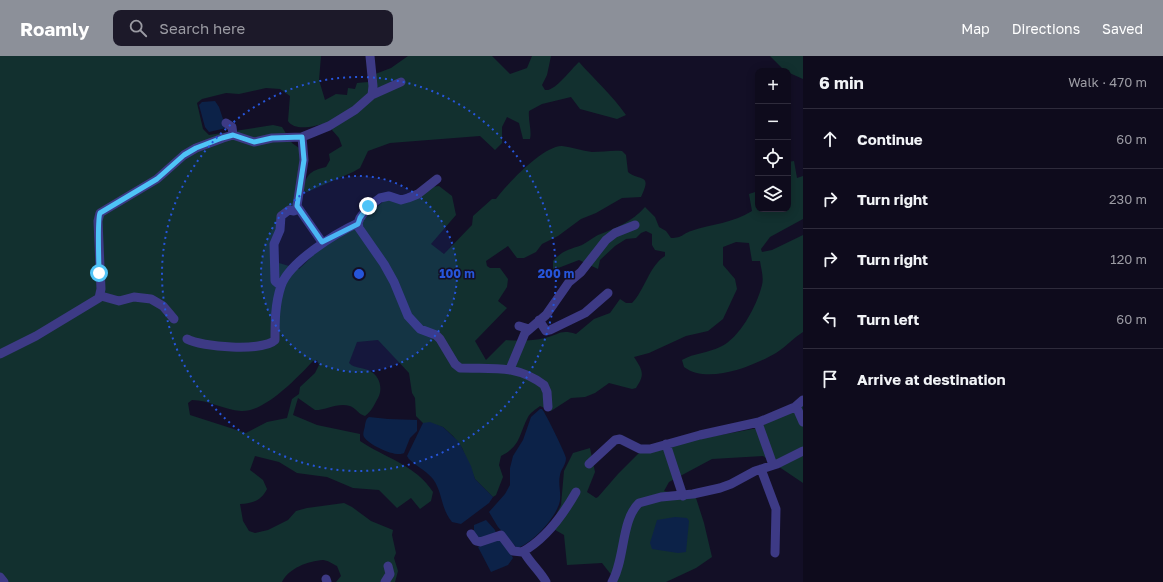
<!DOCTYPE html>
<html lang="en">
<head>
<meta charset="utf-8">
<style>
	body { margin:0; font-family:"Golos Text",sans-serif; background:#1c1929; color:#f1f3f6 }
	.controls { position:absolute; right:12px; top:12px; display:grid; overflow:hidden; border-radius:8px; box-shadow:0 2px 10px #0003 }
	.controls button { width:36px; height:36px; display:grid; place-items:center; padding:0; border:0; border-bottom:1px solid #2e2b3b; background:#0e0b1c; color:#f1f3f6; font:20px sans-serif }
	.stop { position:absolute; width:12px; height:12px; margin:-9px; border:3px solid #4fc3f7; border-radius:50%; background:#fff }
	.stop.end { background:#4fc3f7; border-color:#fff; box-shadow:0 1px 4px #0008 }
	.list { margin:0; padding:0; list-style:none }
	h2 { display:flex; justify-content:space-between; align-items:center; height:52px; margin:0; padding:0 16px; font-size:17px }
	h2 small { font-size:13px; font-weight:400; color:#9b9ba3 }
	.list li { display:grid; grid-template-columns:26px 1fr auto; gap:12px; align-items:center; box-sizing:border-box; height:60px; padding:0 16px; border-top:1px solid #2e2b3b }
	.list b { display:block; font-size:15px; white-space:nowrap }
	.list em { font-size:13px; font-style:normal; color:#9b9ba3 }
	.icon { flex:none; width:22px; height:22px; fill:none; stroke:currentColor; stroke-width:2; stroke-linecap:round; stroke-linejoin:round }
	.map { position:relative; flex:none; width:803px; height:526px; overflow:hidden }
	header { display:flex; align-items:center; gap:24px; box-sizing:border-box; height:56px; padding:0 20px; background:#8c9099; color:#fff }
	header strong { font-size:19px }
	nav { display:flex; gap:22px; margin-inline-start:auto; font-size:14px }
	.search { width:280px; height:36px; background:#1c1929; display:flex; align-items:center; gap:10px; box-sizing:border-box; padding:0 14px; border-radius:8px; color:#9b9ba3; font-size:15px }
	main { display:flex }
	aside { flex:1; background:#0e0b1c }
	.map>svg:first-child { display:block }
</style>
</head>
<body>
<header>
<strong>Roamly</strong>
<div class="search"><svg class="icon" aria-label="search" viewBox="0 0 24 24"><circle cx="10" cy="10" r="6"/><path d="M15 15l6 6"/></svg>Search here</div>
<nav><a>Map</a><a>Directions</a><a>Saved</a></nav>
</header>
<main>
<div class="map">
<svg width="803" height="526" viewBox="0 0 803 526">
	<rect width="100%" height="100%" fill="#130f26"/>
	<path fill="#12302f" fill-rule="evenodd" d="M0,0H321L319,24L325,44L336,38L347,39L348,32L355,33L357,27L368,26L370,20L391,12L408,0H492L510,18L527,12L532,0H551L547,19L542,29L545,34C555,36 571,13 579,6C595,24 612,39 626,59L617,63L580,53L571,41L542,48L529,55C528,65 532,74 530,83H523L519,67L507,61L502,71V87L495,94L480,80L390,87L368,95L360,112L353,116L307,136L303,135C306,119 309,115 326,111L330,104L329,98L342,90L339,82L326,67C316,70 295,76 288,65L290,40L280,33L266,32L239,38L226,37L202,43L197,47L203,73L209,79L273,69L282,71L292,87L302,94L295,152L286,159L280,182L273,195L279,207L299,213L323,190L354,170L384,145L406,139L424,132L439,130L452,140L456,159L431,188L444,198L472,169L473,160L492,143H496C506,129 544,89 562,90C572,91 582,95 592,96C602,96 612,94 622,95L626,99L628,116C639,126 653,116 641,141L622,142L596,157L581,163L558,180L542,188L536,196L524,202H517L508,190L486,205L487,210L490,212H500L508,223L507,231L498,245L507,252L475,285L486,304L506,284C519,285 532,285 545,282C559,279 560,273 576,278L594,263L610,257L620,243L626,247H632C645,234 649,210 665,200V196L655,194L652,189V178L646,175L641,177L636,182L626,183L615,190L600,204L598,213L579,204L553,214V205C563,194 568,194 582,189C588,186 592,182 598,179C616,172 632,166 645,151L655,161L659,171L666,175L671,182C683,182 682,178 691,175C712,168 733,167 752,155L749,138L758,135V153H788V106L794,105L797,122L803,120V163L770,181L761,193L762,196L772,194L803,179V276C793,282 786,291 776,297C753,310 708,329 684,311L682,304C694,297 708,297 720,291C739,283 757,250 762,229C764,221 761,213 760,205H752L749,187L736,186L723,191V209L735,223L737,233L723,263L708,275L686,280L649,297L634,301C643,315 645,318 636,332L632,333L609,327L595,337L585,341L571,342L551,355L540,350C536,353 530,357 528,361C519,378 521,390 501,400L499,409L503,421L496,439L493,441L475,423L462,392L453,380L443,371L423,367L416,360L415,342L412,337L409,317L378,284L357,286L349,307C355,313 363,311 370,315C380,320 383,333 378,342C374,349 372,355 365,360C358,358 356,352 350,350C338,346 327,354 315,354L298,342L293,359L317,369L360,378V385C385,402 416,409 433,436L431,445L420,453L411,442L397,452L379,434L353,432L327,421L297,417L279,406L255,400L250,414L263,424L267,433C261,445 253,447 240,448L243,465L249,475L255,477L268,474L288,464L296,455L307,452L344,447L352,451L371,465L393,474L392,479L396,497L394,502L398,515L395,526H336L341,520L337,510C333,508 327,504 323,504C308,505 289,512 282,526H0ZM317,304L319,309L315,317L300,331L299,338L292,343L287,362L267,366L246,377L190,359L188,347L192,344C209,344 224,354 241,355C264,357 298,321 313,305Z
		M770,0H803V23L785,15Z
		M803,348V427L763,400L712,403L669,426L664,435L696,442L704,467L712,501L696,512L666,526H614L613,521L602,507L567,509L564,479L550,471L561,449L564,415L573,397L590,392L595,416L587,436L596,442L598,441L618,418L639,397L688,385L758,372Z"/>
	<path fill="#0c2248" d="M215,45L219,51L226,72L209,76L205,71L199,49L202,46Z
		M540,353H542C545,356 566,399 566,402C566,409 561,413 560,419C558,427 561,436 560,444C558,460 532,488 517,492L498,471L489,456L505,438L510,429V412L513,400L523,384L531,361Z
		M369,361L388,363L417,364V375L410,382L404,397C396,402 369,389 364,381C362,378 365,372 365,369C366,365 366,363 369,361Z
		M430,366L443,371L459,386L471,410L475,423L493,441L489,447L461,468L452,466C440,451 443,437 433,423C426,414 410,407 407,400L422,369L423,367Z
		M675,461L687,462L689,465L686,496L678,497L652,493L650,487L657,464Z
		M486,464L495,474L496,477L481,484L474,478V469Z
		M498,482L508,492L513,502L508,509L491,516L478,491Z"/>
	<g fill="none" stroke-linecap="round" stroke-linejoin="round">
		<path stroke="#3d3a85" stroke-width="9" d="M372,39L401,26
			M226,67L232,71L233,79
			M302,81L304,104L297,150L322,186
			M437,123L418,138L408,142L401,144L389,140L380,142L368,151L360,162L358,167L359,172L384,208L394,226L408,260L420,273L436,279L440,283L455,308L460,312C492,313 516,308 544,329L547,336L548,351
			M281,230L275,225L274,188L280,174L281,160L289,154L294,155L298,153
			M101,240L119,245L134,241L151,243L163,250L174,263
			M539,264L546,275L550,274L585,257L608,237
			M519,270L529,273
			M187,283C201,291 263,296 275,284C275,266 275,248 281,230C289,206 336,177 358,167
			M0,298L36,280L99,242L101,233L98,165L100,157L157,123L184,99L196,92L223,82L233,79L254,86L272,82L302,81L329,70L355,54L372,39L373,30L370,0
			M510,313L525,277L546,259L569,226L581,216L606,184L615,177L635,169
			M796,350L803,366
			M758,367L773,409
			M666,388L683,440
			M589,408L615,384L620,383L640,393H650L700,379L759,366L795,351L803,344
			M761,413L776,453L775,497
			M471,478L476,485L480,486L501,479L513,495L522,496C546,483 563,459 576,436
			M524,496C530,507 540,515 546,526
			M0,521L4,526
			M326,523L327,526
			M385,526L390,518L388,510
			M612,526C625,504 621,464 639,447L661,441L693,438L720,432L731,428L755,415L777,408L803,395"/>
	</g>
	<g fill="none" stroke-linecap="round" stroke-linejoin="round">
		<path stroke="#4fc3f7" stroke-width="5" d="M99,217C99,207 97,163 100,157L157,123L184,99L196,92L222,82L233,79L254,86L272,82L302,81L304,104L297,150L322,186L358,168L360,162L368,150"/>
	</g>
	<circle cx="359" cy="218" r="98" fill="#2655da" fill-opacity=".12"/>
	<g fill="none" stroke="#2655da" stroke-width="2" stroke-dasharray="2 4">
		<circle cx="359" cy="218" r="98"/>
		<circle cx="359" cy="218" r="197"/>
	</g>
	<circle cx="359" cy="218" r="6" fill="#2655da" stroke="#130f26" stroke-width="2"/>
	<g font-size="12" text-anchor="middle" font-weight="bold" fill="#2655da" stroke="#130f26" stroke-width="3" stroke-linejoin="round" paint-order="stroke">
		<text x="457" y="222">100 m</text>
		<text x="556" y="222">200 m</text>
	</g>
</svg>
<div class="controls">
<button>+</button>
<button>−</button>
<button><svg class="icon" aria-label="locate" viewBox="0 0 24 24"><circle cx="12" cy="12" r="6"/><path d="M12 2v4M12 18v4M2 12h4M18 12h4"/></svg></button>
<button><svg class="icon" aria-label="layers" viewBox="0 0 24 24"><path d="M12 4l9 5-9 5-9-5zM3 14l9 5 9-5"/></svg></button>
</div>
<div class="stop" style="left:99px;top:217px"></div>
<div class="stop end" style="left:368px;top:150px"></div>
</div>
<aside>
<h2>6 min<small>Walk · 470 m</small></h2>
<ul class="list">
<li><svg class="icon" aria-label="ahead" viewBox="0 0 24 24"><path d="M12 20V5M6 11l6-6 6 6"/></svg><div><b>Continue</b></div><em>60 m</em></li>
<li><svg class="icon" aria-label="right" viewBox="0 0 24 24"><path d="M7 20v-9h11M14 6l5 5-5 5"/></svg><div><b>Turn right</b></div><em>230 m</em></li>
<li><svg class="icon" aria-label="right" viewBox="0 0 24 24"><path d="M7 20v-9h11M14 6l5 5-5 5"/></svg><div><b>Turn right</b></div><em>120 m</em></li>
<li><svg class="icon" aria-label="left" viewBox="0 0 24 24"><path d="M17 20v-9H6M10 6l-5 5 5 5"/></svg><div><b>Turn left</b></div><em>60 m</em></li>
<li><svg class="icon" aria-label="arrive" viewBox="0 0 24 24"><path d="M6 21V4h12l-3 4 3 4H6"/></svg><div><b>Arrive at destination</b></div></li>
</ul>
</aside>
</main>
</body>
</html>
